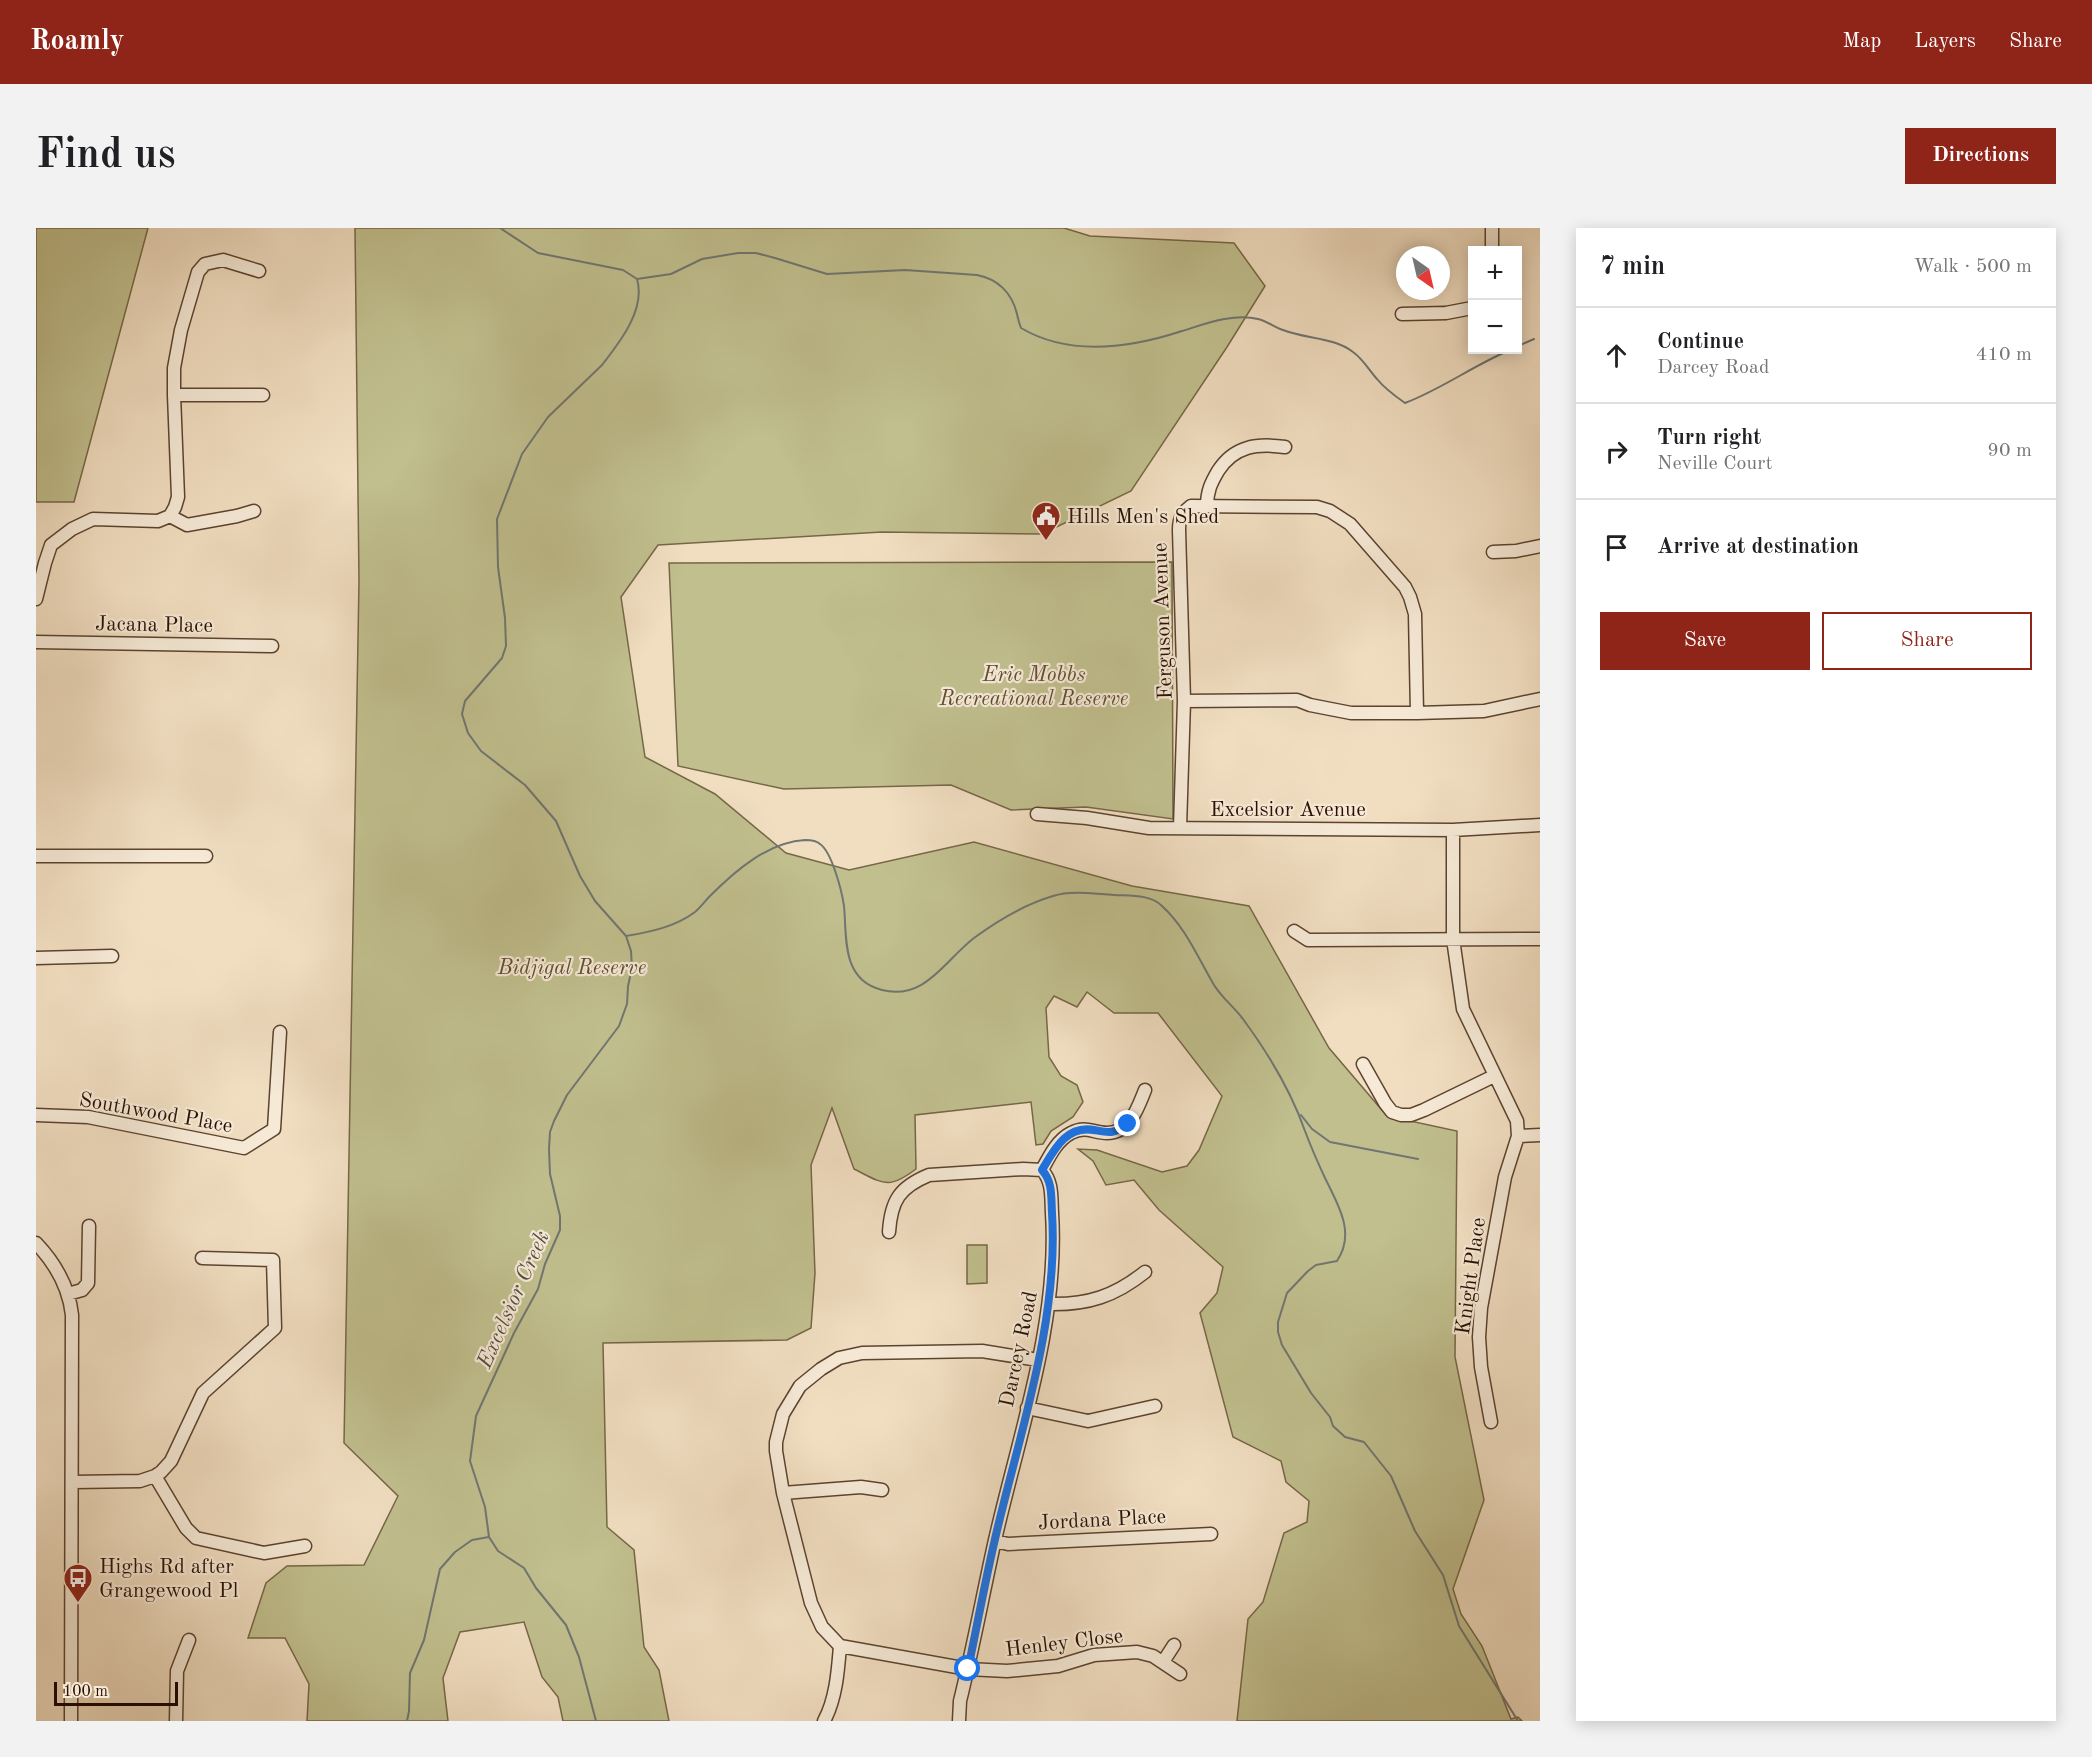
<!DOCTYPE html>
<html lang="en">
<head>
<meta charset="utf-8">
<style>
	body { margin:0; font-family:"Old Standard TT",serif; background:#f2f2f2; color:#202124 }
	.controls { position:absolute; right:18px; top:18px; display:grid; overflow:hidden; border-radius:0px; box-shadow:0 3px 15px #0003 }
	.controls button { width:54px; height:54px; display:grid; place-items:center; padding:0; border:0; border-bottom:2px solid #e0e0e0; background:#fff; color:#202124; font:30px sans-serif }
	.compass { position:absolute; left:1360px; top:18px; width:54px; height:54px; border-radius:50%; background:#fff; box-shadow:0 3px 15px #0003; rotate:146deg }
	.scale { position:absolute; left:18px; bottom:15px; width:124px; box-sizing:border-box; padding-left:6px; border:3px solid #2b0f00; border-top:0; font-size:16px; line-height:21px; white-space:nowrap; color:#2b0f00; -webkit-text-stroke:4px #f6ead7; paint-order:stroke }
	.stop { position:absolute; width:18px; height:18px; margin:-14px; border:4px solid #1a73e8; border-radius:50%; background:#fff }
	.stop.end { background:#1a73e8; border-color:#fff; box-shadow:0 2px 6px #0008 }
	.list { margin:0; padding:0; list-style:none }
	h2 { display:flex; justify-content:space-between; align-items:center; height:78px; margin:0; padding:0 24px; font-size:26px }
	h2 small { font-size:20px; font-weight:400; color:#757577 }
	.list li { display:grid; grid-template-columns:39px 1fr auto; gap:18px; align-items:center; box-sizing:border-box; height:96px; padding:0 24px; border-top:2px solid #e0e0e0 }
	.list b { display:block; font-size:22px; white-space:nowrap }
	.list p { margin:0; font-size:20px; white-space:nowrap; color:#757577 }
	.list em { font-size:20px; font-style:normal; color:#757577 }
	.actions { display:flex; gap:12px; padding:18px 24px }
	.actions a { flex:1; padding:14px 0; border:2px solid #8f2418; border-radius:0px; text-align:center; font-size:21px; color:#8f2418 }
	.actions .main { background:#8f2418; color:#fff }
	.icon { flex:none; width:33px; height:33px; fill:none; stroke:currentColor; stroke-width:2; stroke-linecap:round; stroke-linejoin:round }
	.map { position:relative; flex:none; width:1504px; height:1493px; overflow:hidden; border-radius:0px }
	header { display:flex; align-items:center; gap:36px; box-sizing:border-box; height:84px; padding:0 30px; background:#8f2418; color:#fff }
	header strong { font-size:28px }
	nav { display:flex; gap:33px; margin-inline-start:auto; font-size:21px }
	.intro { display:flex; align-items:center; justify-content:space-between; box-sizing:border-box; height:144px; padding:0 36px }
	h1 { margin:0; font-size:42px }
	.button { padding:15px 27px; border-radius:0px; background:#8f2418; color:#fff; font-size:21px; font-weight:700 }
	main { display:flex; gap:36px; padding:0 36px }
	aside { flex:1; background:#fff; border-radius:0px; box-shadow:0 3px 15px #0003 }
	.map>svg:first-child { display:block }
</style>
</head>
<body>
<header>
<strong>Roamly</strong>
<nav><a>Map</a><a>Layers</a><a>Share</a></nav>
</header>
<div class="intro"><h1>Find us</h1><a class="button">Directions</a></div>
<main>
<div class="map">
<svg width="1504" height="1493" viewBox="0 0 1504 1493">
	<rect width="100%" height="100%" fill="#f1dec1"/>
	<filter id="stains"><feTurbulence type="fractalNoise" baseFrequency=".00333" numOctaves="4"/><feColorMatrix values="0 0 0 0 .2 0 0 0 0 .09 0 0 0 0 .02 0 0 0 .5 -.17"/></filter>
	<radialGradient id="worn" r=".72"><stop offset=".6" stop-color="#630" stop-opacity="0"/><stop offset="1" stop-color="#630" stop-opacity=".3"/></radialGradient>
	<path fill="#c1bf8e" stroke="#766747" stroke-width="1.5" d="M0,0H112L38,274H0Z
		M319,0H1028L1054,8L1198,15L1229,58L1191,119L1095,263L1006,306L846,304L622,317L585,369L609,529L679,566L750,625L813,642L938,614L1096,658L1213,678L1293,820L1351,888L1421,903L1419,1129L1448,1272L1417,1361L1425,1386L1446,1418L1475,1491L1482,1489L1486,1493H1201L1212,1391L1227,1374L1248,1305L1271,1294L1273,1273L1250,1254L1245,1233L1197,1209L1164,1085L1181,1065L1187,1039L1123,982L1098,952L1070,957L1057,933L1042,921L1061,922L1126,944L1151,938L1163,922L1186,868L1122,785H1078L1051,764L1041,779L1018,768L1010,780L1013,829L1025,848L1041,857L1047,874L1037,889L1015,903L1007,916L1000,917L995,874L879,887L880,941C852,962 848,956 818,941L796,880L775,937L779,1045L775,1100L751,1112L567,1115L571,1299L598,1322L608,1419L623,1442L633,1493H527L522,1469L506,1449L488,1394L424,1404L407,1450L412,1493H271L273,1456L249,1410H212L230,1355L251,1338L328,1337L362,1268L308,1215L323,353Z
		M1136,334L1137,591L1050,579L975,582L915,557L748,561L642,538L633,335Z
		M931,1017H951V1055L931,1056Z"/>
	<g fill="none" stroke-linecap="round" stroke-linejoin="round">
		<path stroke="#707671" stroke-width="2" d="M601,51L635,46L666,31L702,25H720L739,30L791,46L869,42L941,47C962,51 976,65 981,86C982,91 983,95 985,100C1034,129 1094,120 1146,103C1169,96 1197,85 1222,91C1231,93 1238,99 1247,102C1269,111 1298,109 1317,124C1327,131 1333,142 1341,151C1349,161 1359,168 1369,175C1406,161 1438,137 1474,122
			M1482,118L1498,111
			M590,708C614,704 639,699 659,684C664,680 669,673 674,668C699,643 732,614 769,612C774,612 780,612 784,616C796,624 806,664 808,678C811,709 805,752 846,762C889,773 909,732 938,710C961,693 990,676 1017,668C1036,662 1059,666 1078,667C1094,668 1114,666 1126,678C1150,700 1162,730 1178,757C1186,770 1198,779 1207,791C1232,825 1255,863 1269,903C1275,919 1282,935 1289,950C1302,977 1320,1005 1301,1033L1280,1037L1272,1043L1251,1065L1242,1094V1104L1246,1117L1275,1165L1294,1189L1297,1198L1309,1209L1328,1214L1355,1248L1379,1303L1407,1347L1423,1398L1482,1493
			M1265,887L1276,901L1294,914L1382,931
			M453,1309L462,1323L488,1340L500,1360L530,1397L543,1429L560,1493
			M371,1493L373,1483L374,1445L388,1412L404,1341L419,1324L436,1312L453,1309L449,1279L434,1233L440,1188L478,1105L502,1061L509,1036L524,1002V988L514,946L513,921L514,904L518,893L531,867L583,798L591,776L592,758L596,740L595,723L590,708L559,673L544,648L520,593L489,557L445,523L432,505L426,486L429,473L466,430L470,418L469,390L462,339L461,291L486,226L512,189L566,137C584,114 610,81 601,51L587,42L502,25L464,0"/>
		<g stroke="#5c4330" stroke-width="15">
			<path id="minor" d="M1456,22V0
				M1366,86L1410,85L1436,80
				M138,167H227
				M1171,278C1171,263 1175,255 1182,243C1198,218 1221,215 1249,219
				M134,288L151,297L201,288L218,283
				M1457,324L1480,323L1504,318
				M0,371L9,335L15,317L36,301L57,291L122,293L134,288L139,279L142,269L138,167V140L145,102L162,44L169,36L187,32L223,43
				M0,414L236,418
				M1148,473L1261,472L1274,477L1315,485H1381L1448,483L1504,471
				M1001,586L1051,590L1113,600L1417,602L1504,597
				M1144,600L1148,473L1143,302C1143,290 1146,285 1155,278L1281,279L1294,283L1314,296L1369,359L1374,369L1379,386L1381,485
				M1417,602V711L1427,781L1481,893L1482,908L1469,949L1445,1080L1443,1109L1445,1139L1455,1194
				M0,628H170
				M1258,703L1272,712L1504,711
				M0,730L76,728
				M1327,836L1349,875L1356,884L1365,887H1375L1388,882L1458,848
				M0,887L52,889L208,920L238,901L244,804
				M1482,908L1504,907
				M1006,942C1013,929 1021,912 1035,905C1050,897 1057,905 1071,905C1094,905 1102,879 1109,862
				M853,1004C855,972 864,959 893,947L987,941L1006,942C1017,954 1015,969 1016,985C1023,1094 983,1206 959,1312C947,1366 937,1420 924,1473L923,1493
				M0,1015C19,1035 33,1060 36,1087L35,1493
				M32,1066L46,1062L52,1055L53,998
				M1013,1076C1052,1077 1079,1068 1109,1044
				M1002,1132L946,1123L826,1125L803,1130L785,1141L764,1158L747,1186L740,1214V1223L747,1265L775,1375L786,1399L804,1418L932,1441L971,1443L1022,1438L1058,1427L1101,1424L1117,1428L1144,1446
				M991,1180L1052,1193L1119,1178
				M119,1248L150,1300L160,1310L228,1325L269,1318
				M37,1254L104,1253L119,1248L125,1244L135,1233L167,1165L239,1100L237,1032L166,1030
				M747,1265L825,1259L846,1262
				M959,1313L972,1316L1175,1306
				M1127,1434L1138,1417
				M140,1493L141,1443L153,1412
				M788,1493C800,1471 802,1443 804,1418"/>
		</g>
		<use href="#minor" stroke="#f6ead7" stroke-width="12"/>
	</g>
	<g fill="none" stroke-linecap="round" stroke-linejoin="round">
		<path stroke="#1a73e8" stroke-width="8" d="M932,1441C941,1398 949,1354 959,1311C983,1207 1023,1093 1016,985C1015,969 1017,954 1006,942C1018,922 1030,897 1058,902C1075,905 1077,906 1092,896"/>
	</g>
	<defs>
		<g id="civic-pin" transform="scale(1.5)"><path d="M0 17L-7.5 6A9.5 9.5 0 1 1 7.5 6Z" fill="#8f2418" stroke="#f6ead7"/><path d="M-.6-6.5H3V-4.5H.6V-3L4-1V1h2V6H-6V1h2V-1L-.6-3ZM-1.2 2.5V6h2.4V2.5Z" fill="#fff"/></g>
		<g id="bus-pin" transform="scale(1.5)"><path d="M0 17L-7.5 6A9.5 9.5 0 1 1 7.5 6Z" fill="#8f2418" stroke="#f6ead7"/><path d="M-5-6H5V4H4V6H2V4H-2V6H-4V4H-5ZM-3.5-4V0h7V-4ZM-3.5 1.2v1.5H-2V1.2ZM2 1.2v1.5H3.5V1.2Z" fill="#fff"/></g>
	</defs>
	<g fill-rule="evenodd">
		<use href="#civic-pin" x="1010" y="288"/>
		<use href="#bus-pin" x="42" y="1350"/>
	</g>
	<g text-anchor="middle" stroke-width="4.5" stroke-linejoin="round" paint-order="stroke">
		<g font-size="21" fill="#2b0f00" stroke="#f6ead7" text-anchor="start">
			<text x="1031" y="295">Hills Men's Shed</text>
			<text x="63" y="1345">Highs Rd after<tspan x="63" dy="24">Grangewood Pl</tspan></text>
		</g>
		<g font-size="21" fill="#2b0f00" stroke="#f6ead7">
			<text transform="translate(1126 393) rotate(-92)" y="7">Ferguson Avenue</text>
			<text transform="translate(118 396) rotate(1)" y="7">Jacana Place</text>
			<text x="1252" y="588">Excelsior Avenue</text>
			<text transform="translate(120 884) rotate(10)" y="7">Southwood Place</text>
			<text transform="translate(1434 1048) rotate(-82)" y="7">Knight Place</text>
			<text transform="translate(982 1121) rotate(-78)" y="7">Darcey Road</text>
			<text transform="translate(1066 1291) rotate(-3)" y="7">Jordana Place</text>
			<text transform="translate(1028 1414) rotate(-7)" y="7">Henley Close</text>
		</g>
		<g font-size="21" font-style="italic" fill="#604d32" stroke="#f6ead7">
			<text x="998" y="453">Eric Mobbs<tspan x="998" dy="24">Recreational Reserve</tspan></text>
			<text x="536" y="746">Bidjigal Reserve</text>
		</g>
		<g font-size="22" font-style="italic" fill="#534b42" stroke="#f6ead7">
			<text transform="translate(476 1071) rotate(-66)" y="8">Excelsior Creek</text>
		</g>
	</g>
	<rect width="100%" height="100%" filter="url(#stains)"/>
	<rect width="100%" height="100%" fill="url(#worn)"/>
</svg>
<div class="controls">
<button>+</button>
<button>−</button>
</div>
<svg class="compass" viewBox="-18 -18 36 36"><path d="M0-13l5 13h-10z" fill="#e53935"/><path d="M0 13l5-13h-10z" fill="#757577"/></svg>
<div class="scale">100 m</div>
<div class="stop" style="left:932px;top:1441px"></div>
<div class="stop end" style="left:1092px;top:896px"></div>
</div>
<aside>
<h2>7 min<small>Walk · 500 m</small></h2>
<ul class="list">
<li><svg class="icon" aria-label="ahead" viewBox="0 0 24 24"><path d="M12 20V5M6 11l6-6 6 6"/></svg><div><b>Continue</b><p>Darcey Road</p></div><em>410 m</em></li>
<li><svg class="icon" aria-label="right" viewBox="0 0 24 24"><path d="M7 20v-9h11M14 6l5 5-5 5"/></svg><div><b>Turn right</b><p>Neville Court</p></div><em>90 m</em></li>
<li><svg class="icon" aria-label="arrive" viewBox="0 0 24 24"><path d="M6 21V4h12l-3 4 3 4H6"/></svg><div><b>Arrive at destination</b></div></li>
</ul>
<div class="actions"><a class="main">Save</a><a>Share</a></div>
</aside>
</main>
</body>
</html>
